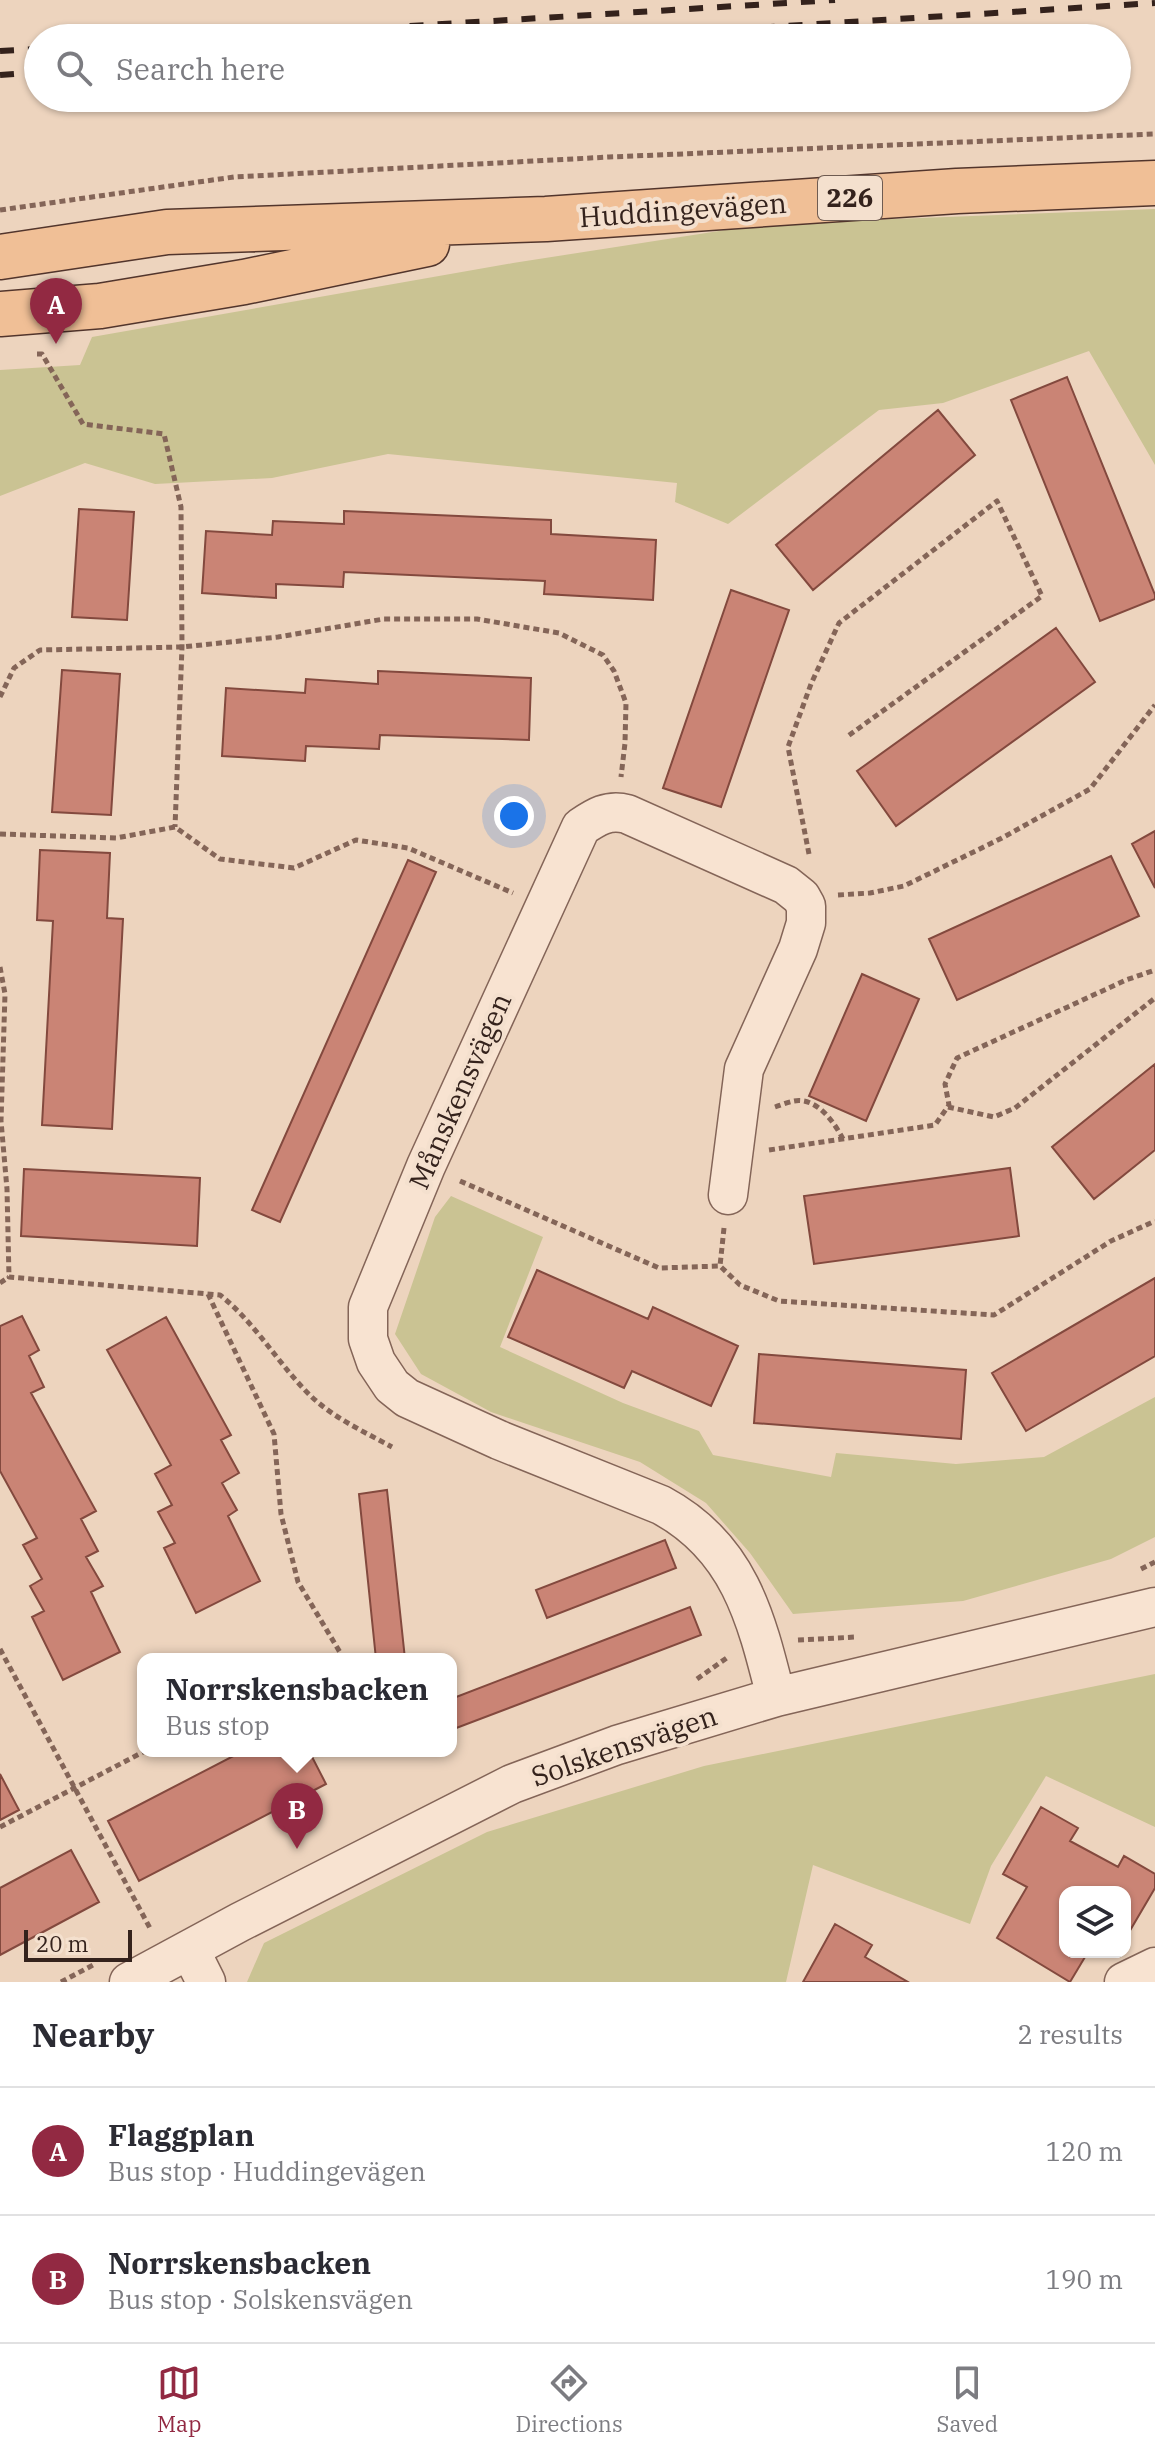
<!DOCTYPE html>
<html lang="en">
<head>
<meta charset="utf-8">
<style>
	body { margin:0; font-family:"IBM Plex Serif",serif; background:#f2f2f3; color:#2b2b33 }
	.controls { position:absolute; right:24px; bottom:24px; display:grid; overflow:hidden; border-radius:16px; box-shadow:0 2px 6px #0004 }
	.controls button { width:72px; height:72px; display:grid; place-items:center; padding:0; border:0; border-bottom:2px solid #e1e1e2; background:#fff; color:#2b2b33; font:40px sans-serif }
	.scale { position:absolute; left:24px; bottom:20px; width:108px; box-sizing:border-box; padding-left:8px; border:4px solid #34221c; border-top:0; font-size:22px; line-height:28px; white-space:nowrap; color:#34221c; -webkit-text-stroke:6px #f4e0ce; paint-order:stroke }
	.you { position:absolute; left:514px; top:816px; width:28px; height:28px; margin:-20px; border:6px solid #fff; border-radius:50%; background:#1a73e8; box-shadow:0 0 0 12px #1a73e833 }
	.badge { display:grid; place-items:center; width:52px; height:52px; border-radius:50%; background:#922942; color:#fff; font-size:26px; font-weight:700 }
	.pin { position:absolute; translate:-50% -66px; filter:drop-shadow(0 2px 4px #0008) }
	.pin::after { content:''; position:absolute; top:42px; width:28px; height:24px; background:inherit; clip-path:polygon(0 0,100% 0,50% 100%) }
	.popup { position:absolute; left:137px; top:1653px; width:320px; height:104px; box-sizing:border-box; display:grid; place-content:center; border-radius:16px; background:#fff; filter:drop-shadow(0 2px 6px #0005); font-size:26px; white-space:nowrap; color:#7c7c81 }
	.popup b { font-size:30px; color:#2b2b33 }
	.popup::after { content:''; position:absolute; left:50%; top:100%; margin-left:-16px; border:16px solid transparent; border-top-color:#fff }
	.list { margin:0; padding:0; list-style:none }
	h2 { display:flex; justify-content:space-between; align-items:center; height:104px; margin:0; padding:0 32px; font-size:34px }
	h2 small { font-size:26px; font-weight:400; color:#7c7c81 }
	.list li { display:grid; grid-template-columns:52px 1fr auto; gap:24px; align-items:center; box-sizing:border-box; height:128px; padding:0 32px; border-top:2px solid #e1e1e2 }
	.list b { display:block; font-size:30px; white-space:nowrap }
	.list p { margin:0; font-size:26px; white-space:nowrap; color:#7c7c81 }
	.list em { font-size:26px; font-style:normal; color:#7c7c81 }
	.icon { flex:none; width:44px; height:44px; fill:none; stroke:currentColor; stroke-width:2; stroke-linecap:round; stroke-linejoin:round }
	.map { position:relative; flex:none; width:1155px; height:1982px; overflow:hidden }
	.search { position:absolute; background:#fff; box-shadow:0 2px 6px #0004; left:24px; right:24px; top:24px; height:88px; display:flex; align-items:center; gap:20px; box-sizing:border-box; padding:0 28px; border-radius:44px; color:#7c7c81; font-size:30px }
	.sheet { height:360px; background:#fff }
	nav { display:flex; justify-content:space-around; align-items:center; box-sizing:border-box; height:112px; border-top:2px solid #e1e1e2; background:#fff; font-size:22px; color:#7c7c81 }
	nav a { display:grid; justify-items:center; gap:4px }
	nav .on { color:#922942 }
	.map>svg:first-child { display:block }
</style>
</head>
<body>
<div class="map">
<svg width="1155" height="1982" viewBox="0 0 1155 1982">
	<rect width="100%" height="100%" fill="#edd4be"/>
	<path fill="#cac393" d="M1155,209V465L1089,351L943,403L879,410L728,524L675,502L677,483L388,454L272,478L155,484L85,463L0,496V370L80,365L92,337L513,263L764,224Z
		M451,1196L543,1237L500,1347L623,1403L699,1431L713,1455L831,1477L836,1453L956,1464L1044,1457L1155,1397V1537L1111,1559L963,1601L793,1614L750,1553L706,1503L640,1462L491,1412L421,1374L395,1334L435,1217Z
		M1155,1674V1827L1046,1776L991,1866L970,1924L813,1865L786,1982H247L264,1943L487,1832L704,1766Z"/>
	<path fill="#ca8475" stroke="#83493e" stroke-width="2" d="M1067,377L1155,595V599L1100,621L1011,400Z
		M938,410L975,455L813,590L776,545Z
		M79,509L134,512L127,620L72,617Z
		M344,511L551,520V534L656,540L653,600L544,594L545,581L344,572L343,587L276,584V598L202,593L206,531L272,535L273,521L344,524Z
		M731,590L789,610L721,807L663,788Z
		M1056,628L1095,682L896,826L857,771Z
		M62,670L120,674L111,815L52,812Z
		M378,671L531,678L529,740L380,735L379,749L306,746L305,761L222,756L226,688L305,693L306,679L378,684Z
		M1155,831V888L1132,844Z
		M40,850L110,853L107,918L123,919L112,1129L42,1125L53,921L37,920Z
		M1111,856L1139,916L957,1000L929,939Z
		M408,860L436,872L280,1222L252,1210Z
		M862,974L919,999L866,1121L809,1096Z
		M1155,1064V1150L1094,1199L1052,1147Z
		M1010,1168L1019,1236L814,1264L804,1196Z
		M24,1169L200,1178L197,1246L21,1236Z
		M537,1270L648,1319L653,1307L738,1346L711,1406L632,1371L624,1388L508,1337Z
		M1155,1278V1356L1026,1431L992,1373Z
		M22,1316L39,1350L29,1356L44,1387L31,1393L96,1511L81,1519L98,1551L86,1557L103,1586L91,1592L120,1652L63,1680L32,1617L44,1611L30,1586L42,1579L23,1545L37,1538L0,1471V1326Z
		M166,1317L231,1435L221,1440L239,1473L222,1483L237,1510L228,1516L260,1581L196,1613L164,1548L175,1543L158,1512L172,1505L155,1474L171,1465L107,1350Z
		M759,1354L966,1370L961,1439L754,1423Z
		M387,1490L405,1659H376L359,1494Z
		M665,1540L676,1568L547,1618L536,1590Z
		M690,1607L701,1635L451,1730V1699Z
		M243,1751H309L326,1784L139,1881L108,1821Z
		M0,1774L19,1810L0,1820Z
		M1041,1807L1078,1828L1070,1841L1118,1867L1124,1856L1155,1874V1888L1125,1939V1892H1065V1952H1088L1070,1982L997,1938L1027,1887L1003,1874Z
		M71,1850L99,1902L0,1955V1888Z
		M835,1924L872,1945L865,1957L908,1982H803Z"/>
	<g fill="none" stroke-linecap="round" stroke-linejoin="round">
		<g stroke="#846558" stroke-width="41">
			<path id="street" d="M728,1195L744,1069L798,949L806,923V906L801,897L786,885L627,814C608,809 596,817 581,827L426,1166L368,1307V1339L376,1362L392,1386L407,1398L499,1440L661,1505C739,1547 756,1617 776,1697
				M190,1950L206,1982
				M129,1982L240,1922L512,1784L617,1745L776,1697L1155,1607
				M1124,1982L1155,1967"/>
		</g>
		<g stroke="#52352c" stroke-width="47">
			<path id="primary" d="M0,257L167,232L546,219L957,191L1155,183
				M0,314L100,306L244,282L427,244"/>
		</g>
		<path stroke="#846558" stroke-width="5" stroke-dasharray="6 4" stroke-linecap="butt" d="M0,210L234,177L609,157L1155,134
			M37,354H42L83,424L164,434L181,507L182,647L175,827
			M0,697L14,668L40,650L182,647L278,637L384,619H477L559,633L603,655L614,671L626,703L625,743L621,777
			M0,834L116,838L175,827L220,859L294,868L356,840L408,848L513,893
			M809,854L788,747L811,684L839,623L997,501L1042,596L848,736
			M838,895L870,893L904,886L1002,838L1090,789L1155,705
			M0,967L5,994L1,1121L7,1189L9,1277L220,1295C253,1321 274,1357 303,1388C327,1415 361,1430 392,1447
			M775,1107C781,1105 788,1102 794,1101C817,1097 834,1122 843,1139
			M948,1107L994,1117L1015,1108L1155,998
			M769,1150L935,1125L949,1105L945,1084L957,1058L1126,980L1155,970
			M460,1181L659,1268L720,1266
			M724,1228L720,1266L740,1285L779,1301L994,1315L1111,1241L1155,1221
			M0,1283L9,1277
			M208,1294L274,1434L281,1514L298,1582L344,1659
			M1141,1569L1155,1562
			M798,1640L856,1637
			M0,1649L151,1930
			M697,1679L728,1657
			M0,1827L145,1751
			M61,1982L95,1964"/>
		<use href="#street" stroke="#f8e3d1" stroke-width="38"/>
		<use href="#primary" stroke="#f0bf96" stroke-width="44"/>
		<path stroke="#34221c" stroke-width="6" stroke-dasharray="14 14" stroke-linecap="butt" d="M214,38L835,0
			M593,38L1155,3
			M0,51L38,49
			M0,75L38,72"/>
	</g>
	<g text-anchor="middle" stroke-width="8" stroke-linejoin="round" paint-order="stroke">
		<rect fill="#f4e0ce" stroke="#6e5b51" stroke-width="2" x="818" y="176" width="64" height="44" rx="6"/>
		<g font-size="26" font-weight="bold" fill="#34221c">
			<text x="850" y="207">226</text>
		</g>
		<g font-size="28" fill="#34221c" stroke="#f4e0ce">
			<text transform="translate(683 210) rotate(-4)" y="10">Huddingevägen</text>
			<text transform="translate(460 1091) rotate(-66)" y="10">Månskensvägen</text>
			<text transform="translate(624 1746) rotate(-19)" y="10">Solskensvägen</text>
		</g>
	</g>
</svg>
<div class="controls">
<button><svg class="icon" aria-label="layers" viewBox="0 0 24 24"><path d="M12 4l9 5-9 5-9-5zM3 14l9 5 9-5"/></svg></button>
</div>
<div class="scale">20 m</div>
<div class="you"></div>
<div class="pin badge" style="left:56px;top:344px">A</div>
<div class="pin badge" style="left:297px;top:1849px">B</div>
<div class="popup"><b>Norrskensbacken</b>Bus stop</div>
<div class="search"><svg class="icon" aria-label="search" viewBox="0 0 24 24"><circle cx="10" cy="10" r="6"/><path d="M15 15l6 6"/></svg>Search here</div>
</div>
<section class="sheet">
<h2>Nearby<small>2 results</small></h2>
<ul class="list">
<li><span class="badge">A</span><div><b>Flaggplan</b><p>Bus stop · Huddingevägen</p></div><em>120 m</em></li>
<li><span class="badge">B</span><div><b>Norrskensbacken</b><p>Bus stop · Solskensvägen</p></div><em>190 m</em></li>
</ul>
</section>
<nav>
<a class="on"><svg class="icon" aria-label="map" viewBox="0 0 24 24"><path d="M3 6l6-2 6 2 6-2v14l-6 2-6-2-6 2zM9 4v14M15 6v14"/></svg>Map</a>
<a><svg class="icon" aria-label="directions" viewBox="0 0 24 24"><path d="M12 3l9 9-9 9-9-9zM9 14v-3h6M13 9l2 2-2 2"/></svg>Directions</a>
<a><svg class="icon" aria-label="saved" viewBox="0 0 24 24"><path d="M7 4h10v16l-5-4-5 4z"/></svg>Saved</a>
</nav>
</body>
</html>
